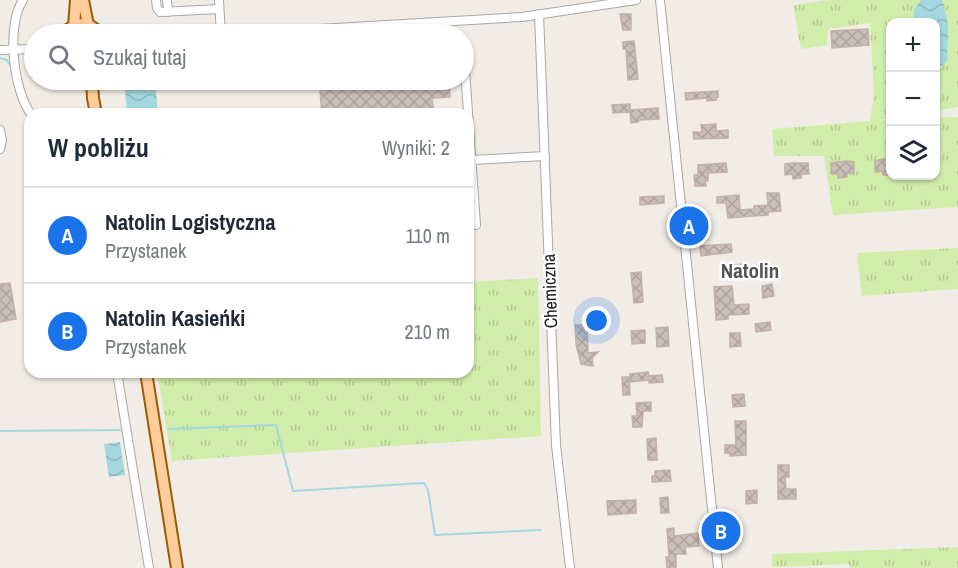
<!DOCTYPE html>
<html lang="pl">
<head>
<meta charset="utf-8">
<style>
	body { margin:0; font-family:"Archivo Narrow",sans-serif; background:#f2f2f3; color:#1f2937 }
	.controls { position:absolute; right:18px; top:18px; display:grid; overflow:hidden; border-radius:12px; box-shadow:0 2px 4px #0004 }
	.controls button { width:54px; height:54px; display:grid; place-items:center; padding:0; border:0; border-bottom:2px solid #e0e1e3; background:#fff; color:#1f2937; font:30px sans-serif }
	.you { position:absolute; left:597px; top:321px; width:21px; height:21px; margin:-15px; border:4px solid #fff; border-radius:50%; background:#1a73e8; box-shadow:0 0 0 9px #1a73e833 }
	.badge { display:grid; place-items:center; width:39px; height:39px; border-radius:50%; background:#1a73e8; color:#fff; font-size:20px; font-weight:700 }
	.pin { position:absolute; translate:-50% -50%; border:3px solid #fff; box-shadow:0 2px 6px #0006 }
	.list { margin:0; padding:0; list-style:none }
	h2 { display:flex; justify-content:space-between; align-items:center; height:78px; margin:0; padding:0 24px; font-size:26px }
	h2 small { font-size:20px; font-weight:400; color:#747a83 }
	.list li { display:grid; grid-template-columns:39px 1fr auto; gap:18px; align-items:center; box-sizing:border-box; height:96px; padding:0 24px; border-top:2px solid #e0e1e3 }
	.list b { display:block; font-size:22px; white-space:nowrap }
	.list p { margin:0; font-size:20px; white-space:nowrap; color:#747a83 }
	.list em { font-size:20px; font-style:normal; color:#747a83 }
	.icon { flex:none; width:33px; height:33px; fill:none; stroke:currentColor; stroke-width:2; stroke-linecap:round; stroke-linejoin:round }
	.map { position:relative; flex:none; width:958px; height:568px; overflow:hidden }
	.search { position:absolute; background:#fff; box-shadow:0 2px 4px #0004; left:24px; top:24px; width:450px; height:66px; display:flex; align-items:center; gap:15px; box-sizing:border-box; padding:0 21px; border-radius:33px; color:#747a83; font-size:22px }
	.panel { position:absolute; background:#fff; box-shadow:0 2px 4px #0004; left:24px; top:108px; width:450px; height:270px; border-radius:18px }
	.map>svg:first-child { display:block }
</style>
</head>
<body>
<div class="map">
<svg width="958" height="568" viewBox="0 0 958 568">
	<defs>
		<pattern id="grass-tufts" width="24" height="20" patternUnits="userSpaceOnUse" patternTransform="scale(1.5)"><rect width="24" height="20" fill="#d0eda9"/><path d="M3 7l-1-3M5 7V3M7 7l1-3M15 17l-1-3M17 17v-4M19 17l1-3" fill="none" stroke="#b2cb91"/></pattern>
		<pattern id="water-waves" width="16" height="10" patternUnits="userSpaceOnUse" patternTransform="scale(1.5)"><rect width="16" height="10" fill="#a4d7e0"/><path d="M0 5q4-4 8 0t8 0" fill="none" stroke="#8db8c0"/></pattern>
		<pattern id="building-cross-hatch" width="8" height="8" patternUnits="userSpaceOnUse" patternTransform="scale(1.5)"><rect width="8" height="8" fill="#c9beb8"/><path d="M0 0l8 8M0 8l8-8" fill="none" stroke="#aca39e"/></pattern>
	</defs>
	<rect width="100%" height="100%" fill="#f1ece6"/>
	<path fill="url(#grass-tufts)" d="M829,0H958V107L936,111V22H890V118L878,120H890V176H936V118L958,117V207L833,215L824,156H774L772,129L870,121L874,92L870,23L828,29L827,45L801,49L793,5Z
		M958,248V289L862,296L857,253Z
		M538,278L541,436L172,461L157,372H468V282Z
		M958,547V568H850L849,564L772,567V554Z"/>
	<path fill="url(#water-waves)" d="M921,0H942L948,24L947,61L936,70V22H914V10Z
		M124,80H155L158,114H127Z
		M120,442L125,475L109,477L104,444Z"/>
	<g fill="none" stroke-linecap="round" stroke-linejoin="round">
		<path stroke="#a4d7e0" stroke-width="2" d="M0,58L7,60L10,65
			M168,429L276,425L293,491L424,483L428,490L435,535L541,530
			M0,431L120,430"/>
	</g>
	<path fill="url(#building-cross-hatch)" stroke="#c3b1a7" stroke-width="1.5" d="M620,14H631V30H623Z
		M868,29L869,45L832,48L831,31Z
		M634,41L638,79L628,80L626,49H623V42Z
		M319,80H449L450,97L432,98L434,114H322Z
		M718,91V97L716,98V100L707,101V98L686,100L685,93Z
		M630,104V110L658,108L659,119L638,120V122L631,123L630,112L613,113L612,105Z
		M716,124V131L728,130V138L694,139L693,132H702L701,125Z
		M882,159H891V175H883L882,171L875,172V161Z
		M847,161L854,162V173H847V177L838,178V174H831V163Z
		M726,163L727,172L708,173V181H705L706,186H695L694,175H698V165Z
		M792,163H808L809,174H801V178L793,179L792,174L785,175V164Z
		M767,193H779L781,211L768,212V215L728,218L726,203H717V197L739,195L740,210L754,209V206L768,205Z
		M664,196V203L640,205V197Z
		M731,244L732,252L701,256L700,246Z
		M745,264L746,275L733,276L732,265Z
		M641,272L643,302L634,303L631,273Z
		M10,283L16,319L0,322V284Z
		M772,284L774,296L763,298L762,286Z
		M732,286L734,305L749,304V314L728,315V319L716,320L714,287Z
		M770,322L771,330L756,332L755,324Z
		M575,325H587L588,353L598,352L592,358L593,366L581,364L576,344Z
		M668,327L669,346L657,347L656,328Z
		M645,330V343L632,344L631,331Z
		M730,333H740L741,346L730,347Z
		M648,372L649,376L662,375L663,382L649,383V380L630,382V374Z
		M622,377H629L630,395H623Z
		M744,394L745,406L733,407L732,395Z
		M651,402V411H643L642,427H633L632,416H637L636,403Z
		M735,421H746V455L730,456V453H725V445H736Z
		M656,438L657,460H648L647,439Z
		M778,465H789V477H785L786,489H796V499H778Z
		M670,470L671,481L652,482V476H655V471Z
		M757,490V503L746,504V491Z
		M668,497L669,513H661L660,498Z
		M636,500V513L608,515L607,501Z
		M674,528V536L698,533L699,546L685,547L686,554H676V568H667L666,557H669L667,529Z"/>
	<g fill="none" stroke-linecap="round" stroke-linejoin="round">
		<g stroke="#a7a7a7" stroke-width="10">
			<path id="minor" d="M23,0C6,25 13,90 31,114
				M156,0L157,8L160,12L219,9
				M167,0L168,12
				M219,0L221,34
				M660,0L718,568
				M539,14L556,445L570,568
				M233,34L522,17L636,0
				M0,50L34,49
				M464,56L476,225
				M0,130L2,140L0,149
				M472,160L545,156
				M117,372L149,568"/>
		</g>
		<g stroke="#9b5c00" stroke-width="14">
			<path id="major" d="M83,0L88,25
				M74,26L76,0
				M64,34C74,21 90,21 100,34
				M92,80L93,98L96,114
				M146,372L177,568"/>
		</g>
		<use href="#minor" stroke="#fff" stroke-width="8"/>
		<use href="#major" stroke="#ffcd9c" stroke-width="10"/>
	</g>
	<g text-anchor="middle" stroke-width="5" stroke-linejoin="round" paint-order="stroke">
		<g font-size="18" fill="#202020" stroke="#fff">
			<text transform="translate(550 291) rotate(-92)" y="6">Chemiczna</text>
		</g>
		<g font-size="21" font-weight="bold" fill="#535353" stroke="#fff">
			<text x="750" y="278">Natolin</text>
		</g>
	</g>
</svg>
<div class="controls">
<button>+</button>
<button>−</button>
<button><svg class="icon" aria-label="layers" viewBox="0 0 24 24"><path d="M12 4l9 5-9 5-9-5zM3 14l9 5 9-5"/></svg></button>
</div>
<div class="you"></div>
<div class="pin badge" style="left:689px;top:226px">A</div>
<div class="pin badge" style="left:721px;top:531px">B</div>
<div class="search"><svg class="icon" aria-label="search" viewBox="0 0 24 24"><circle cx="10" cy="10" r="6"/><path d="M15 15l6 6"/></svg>Szukaj tutaj</div>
<section class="panel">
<h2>W pobliżu<small>Wyniki: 2</small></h2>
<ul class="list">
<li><span class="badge">A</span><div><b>Natolin Logistyczna</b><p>Przystanek</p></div><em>110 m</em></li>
<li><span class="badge">B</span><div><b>Natolin Kasieńki</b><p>Przystanek</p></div><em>210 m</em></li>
</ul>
</section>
</div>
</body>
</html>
